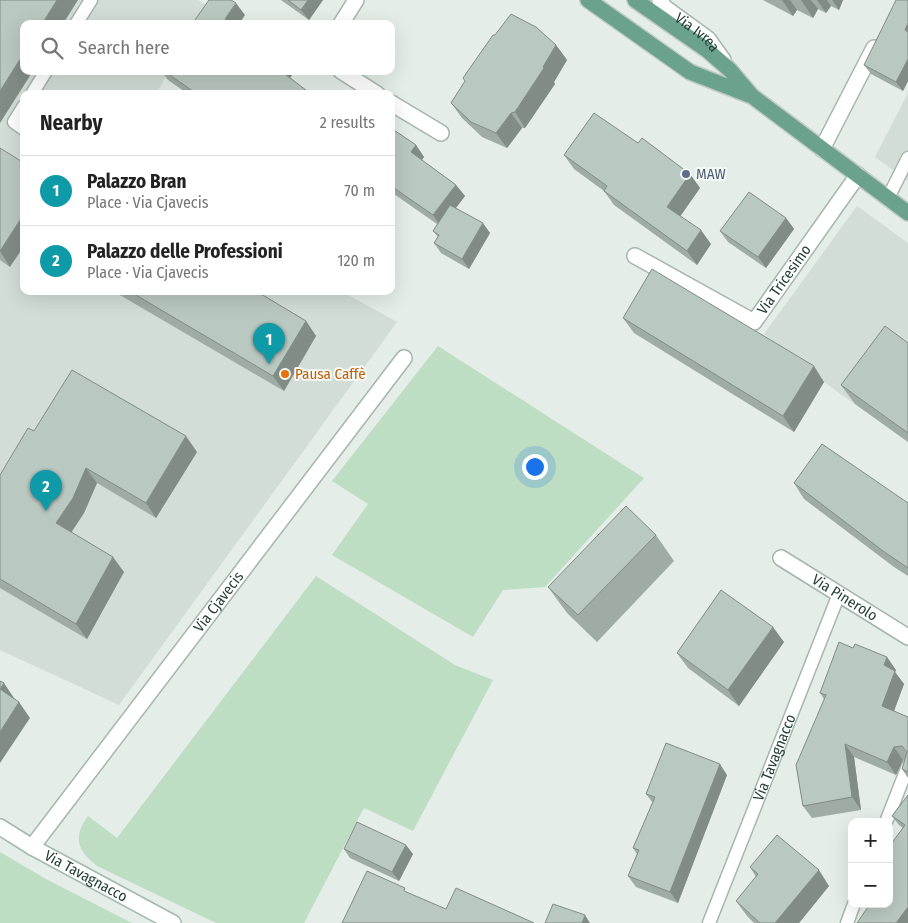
<!DOCTYPE html>
<html lang="en">
<head>
<meta charset="utf-8">
<style>
	body { margin:0; font-family:"Fira Sans Condensed",sans-serif; background:#f6f6f6; color:#222 }
	.controls { position:absolute; right:15px; bottom:15px; display:grid; overflow:hidden; border-radius:10px; box-shadow:0 5px 20px #0002 }
	.controls button { width:45px; height:45px; display:grid; place-items:center; padding:0; border:0; border-bottom:1px solid #e0e0e0; background:#fff; color:#222; font:25px sans-serif }
	.you { position:absolute; left:534px; top:466px; width:18px; height:18px; margin:-12px; border:4px solid #fff; border-radius:50%; background:#1a73e8; box-shadow:0 0 0 8px #1a73e833 }
	.badge { display:grid; place-items:center; width:32px; height:32px; border-radius:50%; background:#7e483e; color:#fff; font-size:16px; font-weight:700 }
	.pin { position:absolute; translate:-50% -41px; filter:drop-shadow(0 1px 2px #0008) }
	.pin::after { content:''; position:absolute; top:26px; width:18px; height:15px; background:inherit; clip-path:polygon(0 0,100% 0,50% 100%) }
	.list { margin:0; padding:0; list-style:none }
	h2 { display:flex; justify-content:space-between; align-items:center; height:65px; margin:0; padding:0 20px; font-size:21px }
	h2 small { font-size:16px; font-weight:400; color:#767676 }
	.list li { display:grid; grid-template-columns:32px 1fr auto; gap:15px; align-items:center; box-sizing:border-box; height:70px; padding:0 20px; border-top:1px solid #e0e0e0 }
	.list b { display:block; font-size:19px; white-space:nowrap }
	.list p { margin:0; font-size:16px; white-space:nowrap; color:#767676 }
	.list em { font-size:16px; font-style:normal; color:#767676 }
	.icon { flex:none; width:28px; height:28px; fill:none; stroke:currentColor; stroke-width:2; stroke-linecap:round; stroke-linejoin:round }
	.map { position:relative; flex:none; width:908px; height:923px; overflow:hidden }
	.search { position:absolute; background:#fff; box-shadow:0 5px 20px #0002; left:20px; top:20px; width:375px; height:55px; display:flex; align-items:center; gap:12px; box-sizing:border-box; padding:0 18px; border-radius:10px; color:#767676; font-size:19px }
	.panel { position:absolute; background:#fff; box-shadow:0 5px 20px #0002; left:20px; top:90px; width:375px; height:205px; border-radius:10px }
	.map>svg:first-child { display:block }
</style>
</head>
<body>
<div class="map">
<svg width="908" height="923" viewBox="0 0 908 923">
	<rect width="100%" height="100%" fill="#e4ede8"/>
	<path fill="#d2ddd7" d="M0,0H198L206,5L196,24H24V71H169L156,94H24V291H341L397,322L119,705L0,650Z
		M908,93V181L875,157Z
		M857,206L908,243V442L824,382L764,334Z"/>
	<path fill="#bedec3" d="M438,346L644,478L545,587L503,590L473,637L332,555L368,504L332,481Z
		M316,576L455,665L493,680L413,831L364,808L304,923H216L97,866C78,851 72,838 88,816L117,838Z
		M0,852L46,879L132,923H0Z"/>
	<g fill="none" stroke-linecap="round" stroke-linejoin="round">
		<g stroke="#a7b5af" stroke-width="15">
			<g id="lane">
				<path d="M76,24L91,0"/>
				<path d="M32,94L46,71"/>
				<path d="M24,106L14,122L24,129"/>
				<path d="M888,198L908,158"/>
				<path d="M886,822L908,766"/>
				<path id="s1" d="M709,923L839,594"/>
				<path d="M847,923L854,904"/>
			</g>
		</g>
		<g stroke="#a7b5af" stroke-width="18">
			<g id="street">
				<path id="s2" d="M660,0L664,7L708,39L723,60"/>
				<path d="M341,24L356,0"/>
				<path d="M341,71L377,94"/>
				<path d="M391,103L441,133"/>
				<path d="M822,149L874,48"/>
				<path id="s3" d="M635,256L754,322L858,175"/>
				<path id="s4" d="M781,558L908,637"/>
				<path id="s5" d="M32,847L404,358"/>
			</g>
		</g>
		<g stroke="#a3b9af" stroke-width="18">
			<g id="secondary">
				<path id="s6" d="M0,827L32,847L173,923"/>
			</g>
		</g>
		<g stroke="#c2c9c6" stroke-width="18">
			<path id="primary" d="M588,0L690,72L749,95
				M635,0L707,50L730,70L752,96L908,213"/>
		</g>
		<use href="#lane" stroke="#fff" stroke-width="12"/>
		<use href="#street" stroke="#fff" stroke-width="15"/>
		<use href="#secondary" stroke="#fff" stroke-width="15"/>
		<use href="#primary" stroke="#6aa28e" stroke-width="15"/>
	</g>
	<path fill="#9faca6" d="M281,0H323L309,20Z
		M763,0H843L839,10L831,6L826,13L818,9L813,18L797,10L793,16Z
		M908,0V81L903,91L871,74L864,65Z
		M556,45L567,60L554,82L555,84L525,128H522L507,148L482,137L462,118L451,103Z
		M161,71H293L294,72L290,78L311,94H188L168,80Z
		M391,128L416,145L424,157L422,160L456,185L465,196L456,208L490,233L469,269L441,253L434,243L438,237L433,231L437,224L394,194L391,198Z
		M638,143L690,174L700,188L680,216L711,244L697,265L614,205L604,191L574,169L564,155Z
		M0,148L10,267L0,260Z
		M786,218L794,229L766,268L728,242L720,231Z
		M113,291H256L306,321L316,336L284,391Z
		M623,318L824,382L794,432L634,333Z
		M908,343V442L855,404L841,385Z
		M197,452L156,518L97,483L84,513L71,532L124,572L87,639L0,588V475Z
		M794,483L908,503V576L894,567L804,499Z
		M656,535L674,561L597,642L567,613L548,587Z
		M784,642L739,706L688,668L677,653Z
		M896,670L895,672L904,684L894,711L908,717V778L902,769L905,760H903L896,775L854,757L861,810L812,818L803,806L824,699L820,693Z
		M727,775L678,903L636,887L628,876L637,854L633,848L653,803L646,794Z
		M908,795V923L868,907L863,904H889L903,828L899,825L892,816Z
		M344,849L413,854L399,881L350,858Z
		M750,867L829,886L799,923H754L747,916L736,901L756,877Z"/>
	<path fill="#828c87" d="M57,0H78L63,24H42Z
		M308,0H323L309,20L301,10Z
		M782,0H790L797,10L793,16Z
		M801,0H811L818,9L813,18Z
		M817,0H827L831,6L826,13Z
		M832,0H843L839,10Z
		M236,3L245,15L239,24H228L225,19Z
		M908,23V35L905,30Z
		M556,45L567,60L554,82L555,84L525,128L515,112Z
		M24,53V71H33L0,123V91Z
		M908,59V81L903,91L896,82Z
		M280,71H293L294,72L287,82Z
		M511,113L522,128L507,148L496,133Z
		M416,145L424,157L419,164L411,152Z
		M690,174L700,188L677,221L667,207Z
		M456,185L465,196L441,227L433,215Z
		M391,190L394,194L391,198Z
		M24,214V246L10,267L0,251Z
		M786,218L794,229L766,268L758,257Z
		M483,223L490,233L469,269L462,259Z
		M701,230L711,244L697,265L687,251Z
		M306,321L316,336L284,391L273,376Z
		M814,366L824,382L794,432L783,416Z
		M186,436L197,452L156,518L146,503Z
		M86,468L97,483L84,513L67,539L56,523Z
		M113,557L124,572L87,639L76,624Z
		M773,627L784,642L739,706L728,690Z
		M887,657L896,670L895,672L904,684L891,719L882,706L884,665Z
		M4,683L14,698L11,705L0,689Z
		M19,702L30,718L0,763V732Z
		M845,744L854,757L861,810L852,797Z
		M894,747L903,760L896,775L887,762Z
		M720,764L727,775L678,903L670,892Z
		M406,845L413,854L399,881L392,872Z
		M819,870L829,886L799,923H775Z
		M908,907V923H896Z
		M585,915L590,923H582Z"/>
	<path fill="#b9c8c1" stroke="#828c87" d="M0,0H57L42,24H24V53L0,91Z
		M209,0H231L236,3L225,19L232,24H192Z
		M288,0H308L301,10Z
		M896,0H908V23L905,30L908,32V59L896,82L864,65Z
		M511,14L536,27L556,45L543,67L544,68L515,112L511,113L496,133L471,122L451,103L465,81L463,78L493,35H495Z
		M164,71H281L311,94H197Z
		M594,113L638,143L642,138L690,174L667,207L701,230L687,251L604,191L607,186L564,155Z
		M391,128L416,145L411,152L456,185L433,215L391,186Z
		M0,148L24,163V214L0,251Z
		M749,192L786,218L758,257L720,231Z
		M450,205L483,223L462,259L434,243L439,235L433,231Z
		M652,269L814,366L783,416L623,318Z
		M129,291H256L306,321L273,376Z
		M885,326L908,343V433L841,385Z
		M72,370L186,436L146,503L86,468L73,498L56,523L113,557L76,624L0,579V475L28,428L34,431Z
		M822,444L908,503V568L883,551L794,483Z
		M626,506L656,535L578,615L548,587Z
		M721,590L773,627L728,690L677,653Z
		M839,642L853,648L855,644L887,657L884,665L895,671L882,706L908,717V772L902,769L907,752L902,746L894,747L887,762L845,744L852,797L803,806L796,765L826,695L820,693Z
		M0,681L4,683L0,689Z
		M0,689L19,702L0,732Z
		M666,743L720,764L670,892L628,876L639,850L633,848L655,797L646,794Z
		M908,795V907L896,923H857L870,904H889V847L905,825L892,816Z
		M357,822L406,845L392,872L344,849Z
		M777,835L819,870L775,923H760L736,901L758,874L750,867Z
		M367,871L405,888L404,891L446,909L456,888L534,923H342Z
		M553,904L585,915L582,923H545Z"/>
	<circle fill="#5c6f8a" stroke="#f5faf7" stroke-width="2" cx="686" cy="174" r="5"/>
	<circle fill="#e8710a" stroke="#f5faf7" stroke-width="2" cx="285" cy="374" r="5"/>
	<g text-anchor="middle" stroke-width="4" stroke-linejoin="round" paint-order="stroke">
		<g font-size="15" fill="#243f35" stroke="#f5faf7">
			<text dy="5" stroke="none"><textPath href="#s2" startOffset="50">Via Ivrea</textPath></text>
			<text dy="5" stroke="none"><textPath href="#s3" startOffset="188">Via Tricesimo</textPath></text>
			<text dy="5" stroke="none"><textPath href="#s4" startOffset="75">Via Pinerolo</textPath></text>
			<text dy="5" stroke="none"><textPath href="#s5" startOffset="308">Via Cjavecis</textPath></text>
			<text dy="5" stroke="none"><textPath href="#s1" startOffset="178">Via Tavagnacco</textPath></text>
			<text dy="5" stroke="none"><textPath href="#s6" startOffset="99">Via Tavagnacco</textPath></text>
		</g>
		<g font-size="15" fill="#4e5e75" stroke="#f5faf7" text-anchor="start">
			<text x="696" y="179">MAW</text>
		</g>
		<g font-size="15" fill="#c56008" stroke="#f5faf7" text-anchor="start">
			<text x="295" y="379">Pausa Caffè</text>
		</g>
	</g>
</svg>
<div class="controls">
<button>+</button>
<button>−</button>
</div>
<div class="you"></div>
<div class="pin badge" style="left:269px;top:364px;background:#0f9aa8">1</div>
<div class="pin badge" style="left:46px;top:511px;background:#0f9aa8">2</div>
<div class="search"><svg class="icon" aria-label="search" viewBox="0 0 24 24"><circle cx="10" cy="10" r="6"/><path d="M15 15l6 6"/></svg>Search here</div>
<section class="panel">
<h2>Nearby<small>2 results</small></h2>
<ul class="list">
<li><span class="badge" style="background:#0f9aa8">1</span><div><b>Palazzo Bran</b><p>Place · Via Cjavecis</p></div><em>70 m</em></li>
<li><span class="badge" style="background:#0f9aa8">2</span><div><b>Palazzo delle Professioni</b><p>Place · Via Cjavecis</p></div><em>120 m</em></li>
</ul>
</section>
</div>
</body>
</html>
